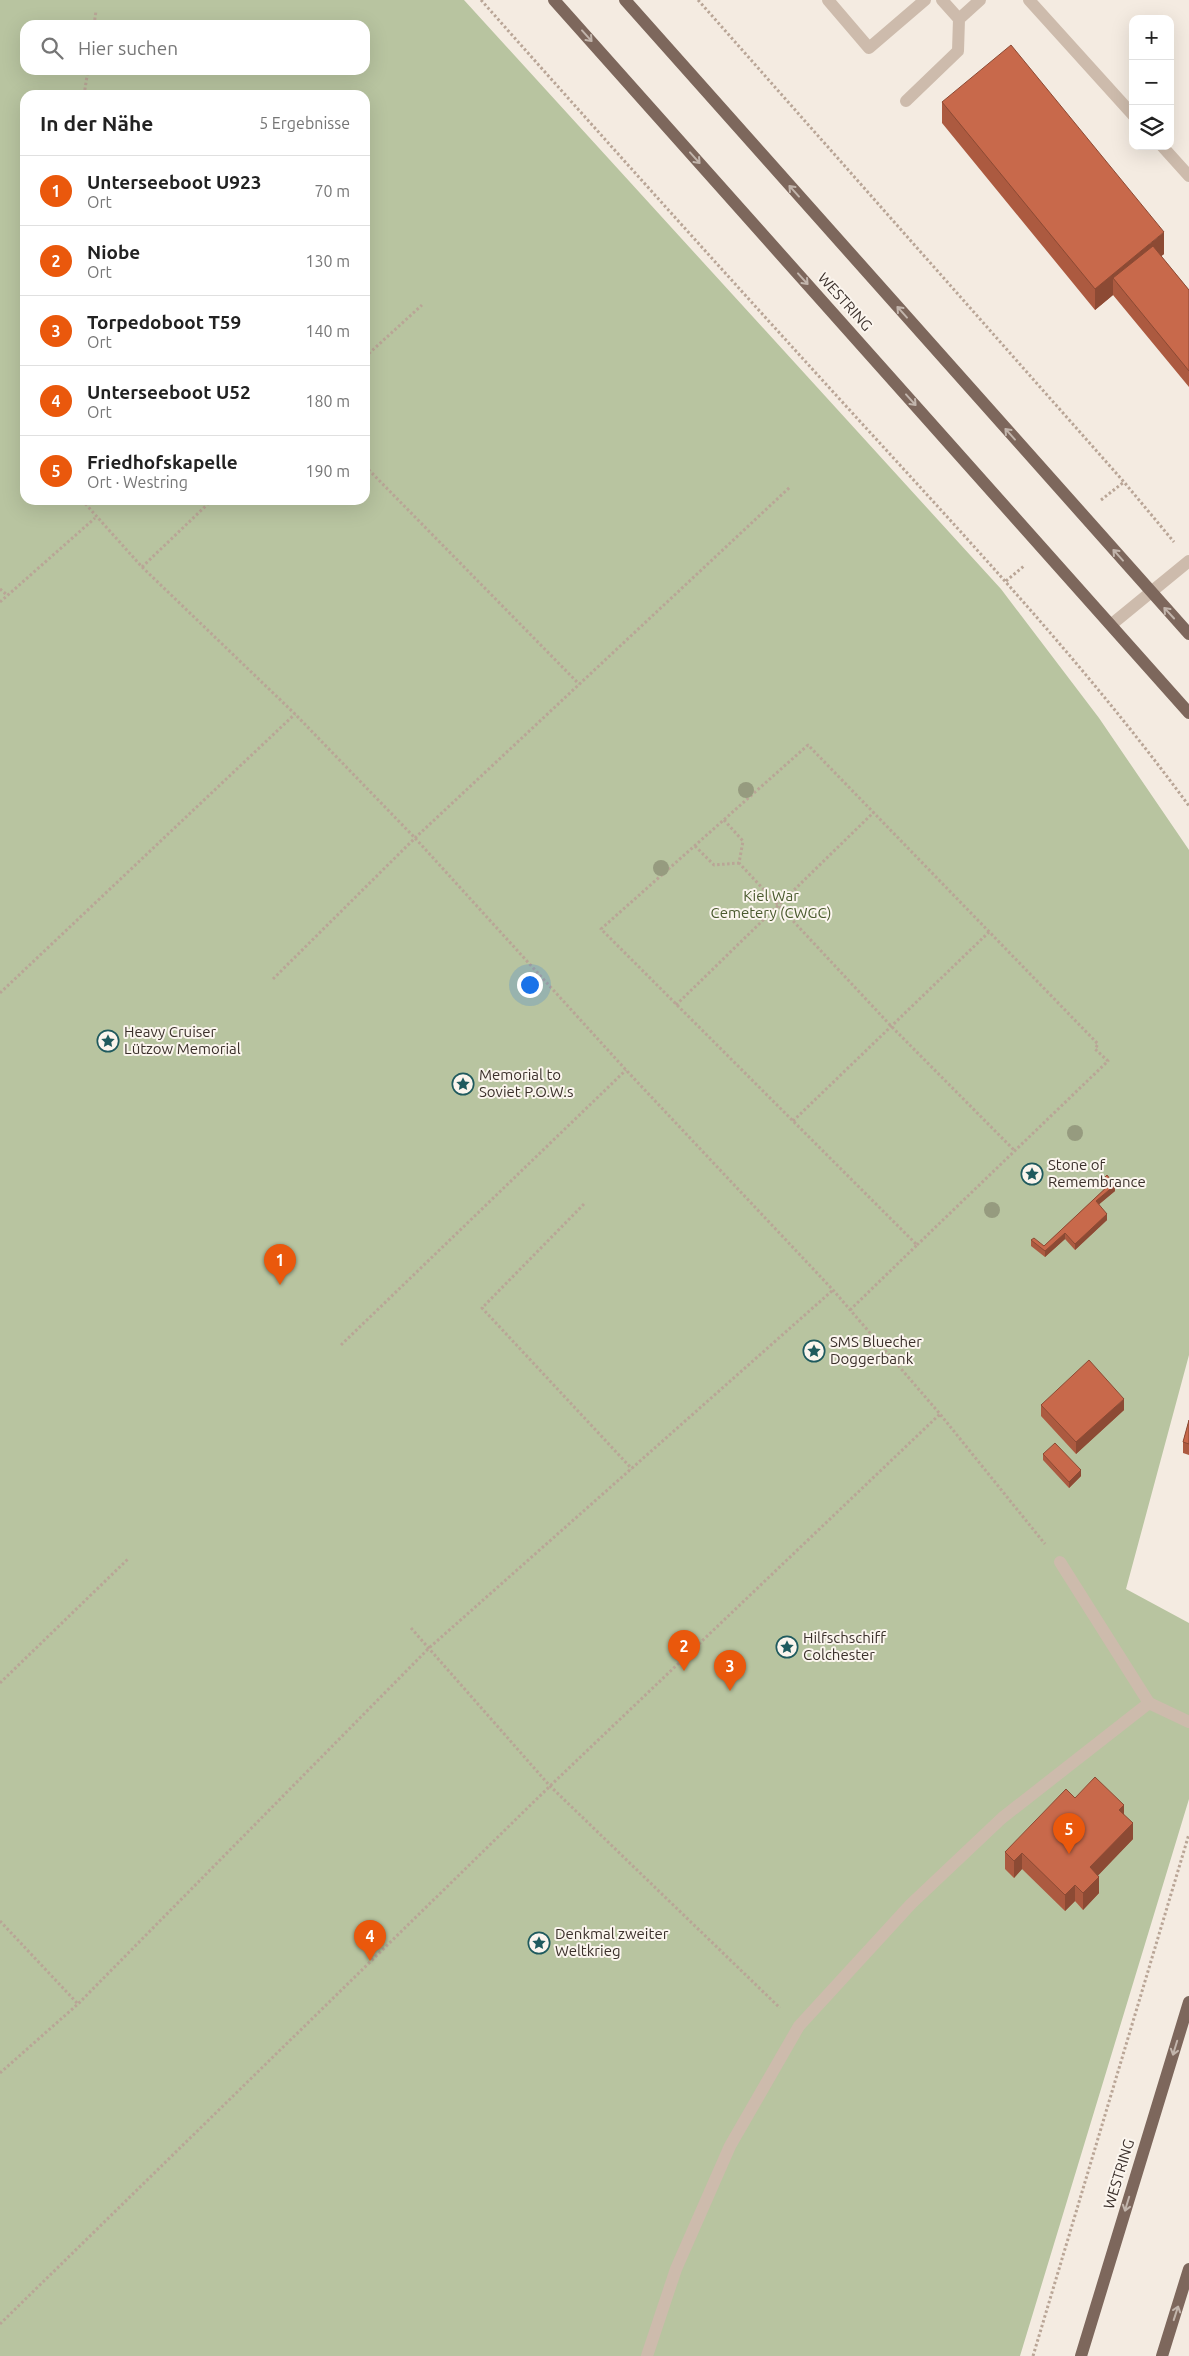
<!DOCTYPE html>
<html lang="de">
<head>
<meta charset="utf-8">
<style>
	body { margin:0; font-family:Ubuntu,sans-serif; background:#f6f6f6; color:#222 }
	.controls { position:absolute; right:15px; top:15px; display:grid; overflow:hidden; border-radius:10px; box-shadow:0 5px 20px #0002 }
	.controls button { width:45px; height:45px; display:grid; place-items:center; padding:0; border:0; border-bottom:1px solid #e0e0e0; background:#fff; color:#222; font:25px sans-serif }
	.you { position:absolute; left:529px; top:984px; width:18px; height:18px; margin:-12px; border:4px solid #fff; border-radius:50%; background:#1a73e8; box-shadow:0 0 0 8px #1a73e833 }
	.badge { display:grid; place-items:center; width:32px; height:32px; border-radius:50%; background:#ea580c; color:#fff; font-size:16px; font-weight:700 }
	.pin { position:absolute; translate:-50% -41px; filter:drop-shadow(0 1px 2px #0008) }
	.pin::after { content:''; position:absolute; top:26px; width:18px; height:15px; background:inherit; clip-path:polygon(0 0,100% 0,50% 100%) }
	.list { margin:0; padding:0; list-style:none }
	h2 { display:flex; justify-content:space-between; align-items:center; height:65px; margin:0; padding:0 20px; font-size:21px }
	h2 small { font-size:16px; font-weight:400; color:#767676 }
	.list li { display:grid; grid-template-columns:32px 1fr auto; gap:15px; align-items:center; box-sizing:border-box; height:70px; padding:0 20px; border-top:1px solid #e0e0e0 }
	.list b { display:block; font-size:19px; white-space:nowrap }
	.list p { margin:0; font-size:16px; white-space:nowrap; color:#767676 }
	.list em { font-size:16px; font-style:normal; color:#767676 }
	.icon { flex:none; width:28px; height:28px; fill:none; stroke:currentColor; stroke-width:2; stroke-linecap:round; stroke-linejoin:round }
	.map { position:relative; flex:none; width:1189px; height:2356px; overflow:hidden }
	.search { position:absolute; background:#fff; box-shadow:0 5px 20px #0002; left:20px; top:20px; width:350px; height:55px; display:flex; align-items:center; gap:12px; box-sizing:border-box; padding:0 18px; border-radius:15px; color:#767676; font-size:19px }
	.panel { position:absolute; background:#fff; box-shadow:0 5px 20px #0002; left:20px; top:90px; width:350px; height:415px; border-radius:15px }
	.map>svg:first-child { display:block }
</style>
</head>
<body>
<div class="map">
<svg width="1189" height="2356" viewBox="0 0 1189 2356">
	<rect width="100%" height="100%" fill="#f4ebe1"/>
	<path fill="#b8c4a0" fill-rule="evenodd" d="M0,0H464L1001,589L1099,718L1189,850V1355L1126,1589L1189,1623V1799L1020,2356H0ZM25,25H365V70H25ZM25,95H365V500H25Z"/>
	<g fill="none" stroke-linecap="round" stroke-linejoin="round">
		<path stroke="#b9a596" stroke-width="3" stroke-dasharray="2.5 2.5" stroke-linecap="butt" d="M481,0C605,140 730,279 856,417C971,543 1088,668 1189,806
			M698,0L1124,482L1174,542
			M94,25L96,11
			M84,95L88,70
			M365,357L422,305
			M365,466L579,684
			M82,500L142,567L295,714L415,838L626,1070L833,1290L940,1414L1045,1544
			M1101,500L1124,482
			M142,567L212,500
			M1006,581L1024,566
			M0,589L7,595
			M0,602L95,518
			M724,820L743,841L739,863L891,1026L1014,1150
			M695,846L714,865L739,863
			M273,979L415,838L790,487
			M0,993L295,714
			M676,1005L874,812
			M793,1121L989,932
			M584,1204L482,1308L632,1469
			M850,1310L917,1245L601,929L808,745L1098,1044L1095,1049L1108,1061L917,1245
			M341,1345L626,1070
			M411,1628L550,1786L780,2008
			M0,1683L128,1559
			M0,1921L78,2004
			M0,2073L78,2004L429,1648L833,1290
			M0,2324L550,1786L940,1414
			M1033,2356L1189,1834"/>
		<path stroke="#cdbbac" stroke-width="12" d="M828,0L869,48L925,0
			M942,0L959,19
			M1029,0L1133,115
			M906,101L958,51L959,19L980,0
			M1162,146L1189,176
			M1112,624L1189,561
			M1060,1562L1149,1703
			M647,2356L676,2269L730,2146L799,2026L911,1904L1002,1818L1149,1703L1189,1722"/>
		<path stroke="#7d675c" stroke-width="12" d="M554,0L1189,713
			M625,0L1189,634
			M1081,2356L1189,2002
			M1162,2356L1189,2269"/>
	</g>
	<g fill="#969b7f">
		<circle cx="746" cy="790" r="8"/>
		<circle cx="661" cy="868" r="8"/>
		<circle cx="1075" cy="1133" r="8"/>
		<circle cx="992" cy="1210" r="8"/>
	</g>
	<path fill="#ac5a40" d="M942,102L1164,254L1161,256L1189,290V387L1113,295L1095,310L942,123Z
		M1104,1178L1115,1191L1099,1204L1107,1220L1075,1250L1065,1239L1045,1257L1031,1246V1240L1044,1246L1107,1187L1104,1184Z
		M1041,1405L1124,1410L1076,1454L1041,1416Z
		M1189,1420V1455L1183,1453V1442Z
		M1043,1454L1081,1476L1069,1488L1043,1460Z
		M1075,1798L1124,1814L1133,1839L1098,1875L1099,1893L1083,1910L1075,1901L1065,1911L1022,1869L1014,1878L1005,1869V1852Z"/>
	<path fill="#8c4a34" d="M1164,232V254L1121,288L1113,278V295L1095,310V289Z
		M1115,1185V1191L1096,1207V1201Z
		M1107,1214V1220L1075,1250V1244Z
		M1065,1233V1239L1045,1257V1251Z
		M1124,1399V1410L1076,1454V1442Z
		M1081,1470V1476L1069,1488V1482Z
		M1124,1805V1822L1119,1810Z
		M1133,1823V1839L1090,1884V1867Z
		M1022,1853V1869L1014,1878V1861Z
		M1099,1877V1893L1083,1910V1893Z
		M1075,1885V1901L1065,1911V1895Z"/>
	<path fill="#c8694b" stroke="#8c4a34" d="M1011,45L1164,232L1095,289L942,102Z
		M1153,246L1189,290V371L1113,278Z
		M1107,1175L1115,1185L1096,1201L1107,1214L1075,1244L1065,1233L1045,1251L1031,1240L1034,1238L1044,1246L1110,1184L1104,1178Z
		M1089,1360L1124,1399L1076,1442L1041,1405Z
		M1189,1420V1444L1183,1442Z
		M1055,1443L1081,1470L1069,1482L1043,1454Z
		M1095,1777L1124,1805L1119,1810L1133,1823L1090,1867L1099,1877L1083,1893L1075,1885L1065,1895L1022,1853L1014,1861L1005,1852L1066,1789L1075,1798Z"/>
	<defs><path id="oneway-shaft" d="M-6 0H5M1.5-3L5.5 0L1.5 3" fill="none" stroke-width="1.6" stroke-linecap="round" stroke-linejoin="round" transform="scale(1.25)"/></defs>
	<g stroke="#c2b5ac">
		<use href="#oneway-shaft" transform="translate(587 36) rotate(48)"/>
		<use href="#oneway-shaft" transform="translate(695 158) rotate(48)"/>
		<use href="#oneway-shaft" transform="translate(794 191) rotate(-132)"/>
		<use href="#oneway-shaft" transform="translate(803 279) rotate(48)"/>
		<use href="#oneway-shaft" transform="translate(902 312) rotate(-132)"/>
		<use href="#oneway-shaft" transform="translate(911 400) rotate(48)"/>
		<use href="#oneway-shaft" transform="translate(1010 434) rotate(-132)"/>
		<use href="#oneway-shaft" transform="translate(1118 555) rotate(-132)"/>
		<use href="#oneway-shaft" transform="translate(1169 613) rotate(-133)"/>
		<use href="#oneway-shaft" transform="translate(1175 2048) rotate(107)"/>
		<use href="#oneway-shaft" transform="translate(1127 2204) rotate(107)"/>
		<use href="#oneway-shaft" transform="translate(1176 2313) rotate(-72)"/>
	</g>
	<defs>
		<g id="sight-ring" transform="scale(1.125)"><circle r="9.5" fill="#fbf5ee" stroke="#1f5a5e" stroke-width="1.5"/><path d="M0-6L1.8-2.2L6-1.7L2.9 1.2L3.7 5.4L0 3.3L-3.7 5.4L-2.9 1.2L-6-1.7L-1.8-2.2Z" fill="#1f5a5e"/></g>
	</defs>
	<g fill-rule="evenodd">
		<use href="#sight-ring" x="108" y="1041"/>
		<use href="#sight-ring" x="463" y="1084"/>
		<use href="#sight-ring" x="1032" y="1174"/>
		<use href="#sight-ring" x="814" y="1351"/>
		<use href="#sight-ring" x="787" y="1647"/>
		<use href="#sight-ring" x="539" y="1943"/>
	</g>
	<g text-anchor="middle" stroke-width="4" stroke-linejoin="round" paint-order="stroke">
		<g font-size="15" fill="#3b302b" stroke="#fbf5ee">
			<text transform="translate(845 302) rotate(48)" y="5">WESTRING</text>
			<text transform="translate(1119 2174) rotate(-73)" y="5">WESTRING</text>
		</g>
		<g font-size="15" fill="#4a5a2e" stroke="#fbf5ee">
			<text x="771" y="901">Kiel War<tspan x="771" dy="17">Cemetery (CWGC)</tspan></text>
		</g>
		<g font-size="15" fill="#3b302b" stroke="#fbf5ee" text-anchor="start">
			<text x="124" y="1037">Heavy Cruiser<tspan x="124" dy="17">Lützow Memorial</tspan></text>
			<text x="479" y="1080">Memorial to<tspan x="479" dy="17">Soviet P.O.W.s</tspan></text>
			<text x="1048" y="1170">Stone of<tspan x="1048" dy="17">Remembrance</tspan></text>
			<text x="830" y="1347">SMS Bluecher<tspan x="830" dy="17">Doggerbank</tspan></text>
			<text x="803" y="1643">Hilfschschiff<tspan x="803" dy="17">Colchester</tspan></text>
			<text x="555" y="1939">Denkmal zweiter<tspan x="555" dy="17">Weltkrieg</tspan></text>
		</g>
	</g>
</svg>
<div class="controls">
<button>+</button>
<button>−</button>
<button><svg class="icon" aria-label="layers" viewBox="0 0 24 24"><path d="M12 4l9 5-9 5-9-5zM3 14l9 5 9-5"/></svg></button>
</div>
<div class="you"></div>
<div class="pin badge" style="left:280px;top:1285px">1</div>
<div class="pin badge" style="left:684px;top:1671px">2</div>
<div class="pin badge" style="left:730px;top:1691px">3</div>
<div class="pin badge" style="left:370px;top:1961px">4</div>
<div class="pin badge" style="left:1069px;top:1854px">5</div>
<div class="search"><svg class="icon" aria-label="search" viewBox="0 0 24 24"><circle cx="10" cy="10" r="6"/><path d="M15 15l6 6"/></svg>Hier suchen</div>
<section class="panel">
<h2>In der Nähe<small>5 Ergebnisse</small></h2>
<ul class="list">
<li><span class="badge">1</span><div><b>Unterseeboot U923</b><p>Ort</p></div><em>70 m</em></li>
<li><span class="badge">2</span><div><b>Niobe</b><p>Ort</p></div><em>130 m</em></li>
<li><span class="badge">3</span><div><b>Torpedoboot T59</b><p>Ort</p></div><em>140 m</em></li>
<li><span class="badge">4</span><div><b>Unterseeboot U52</b><p>Ort</p></div><em>180 m</em></li>
<li><span class="badge">5</span><div><b>Friedhofskapelle</b><p>Ort · Westring</p></div><em>190 m</em></li>
</ul>
</section>
</div>
</body>
</html>
